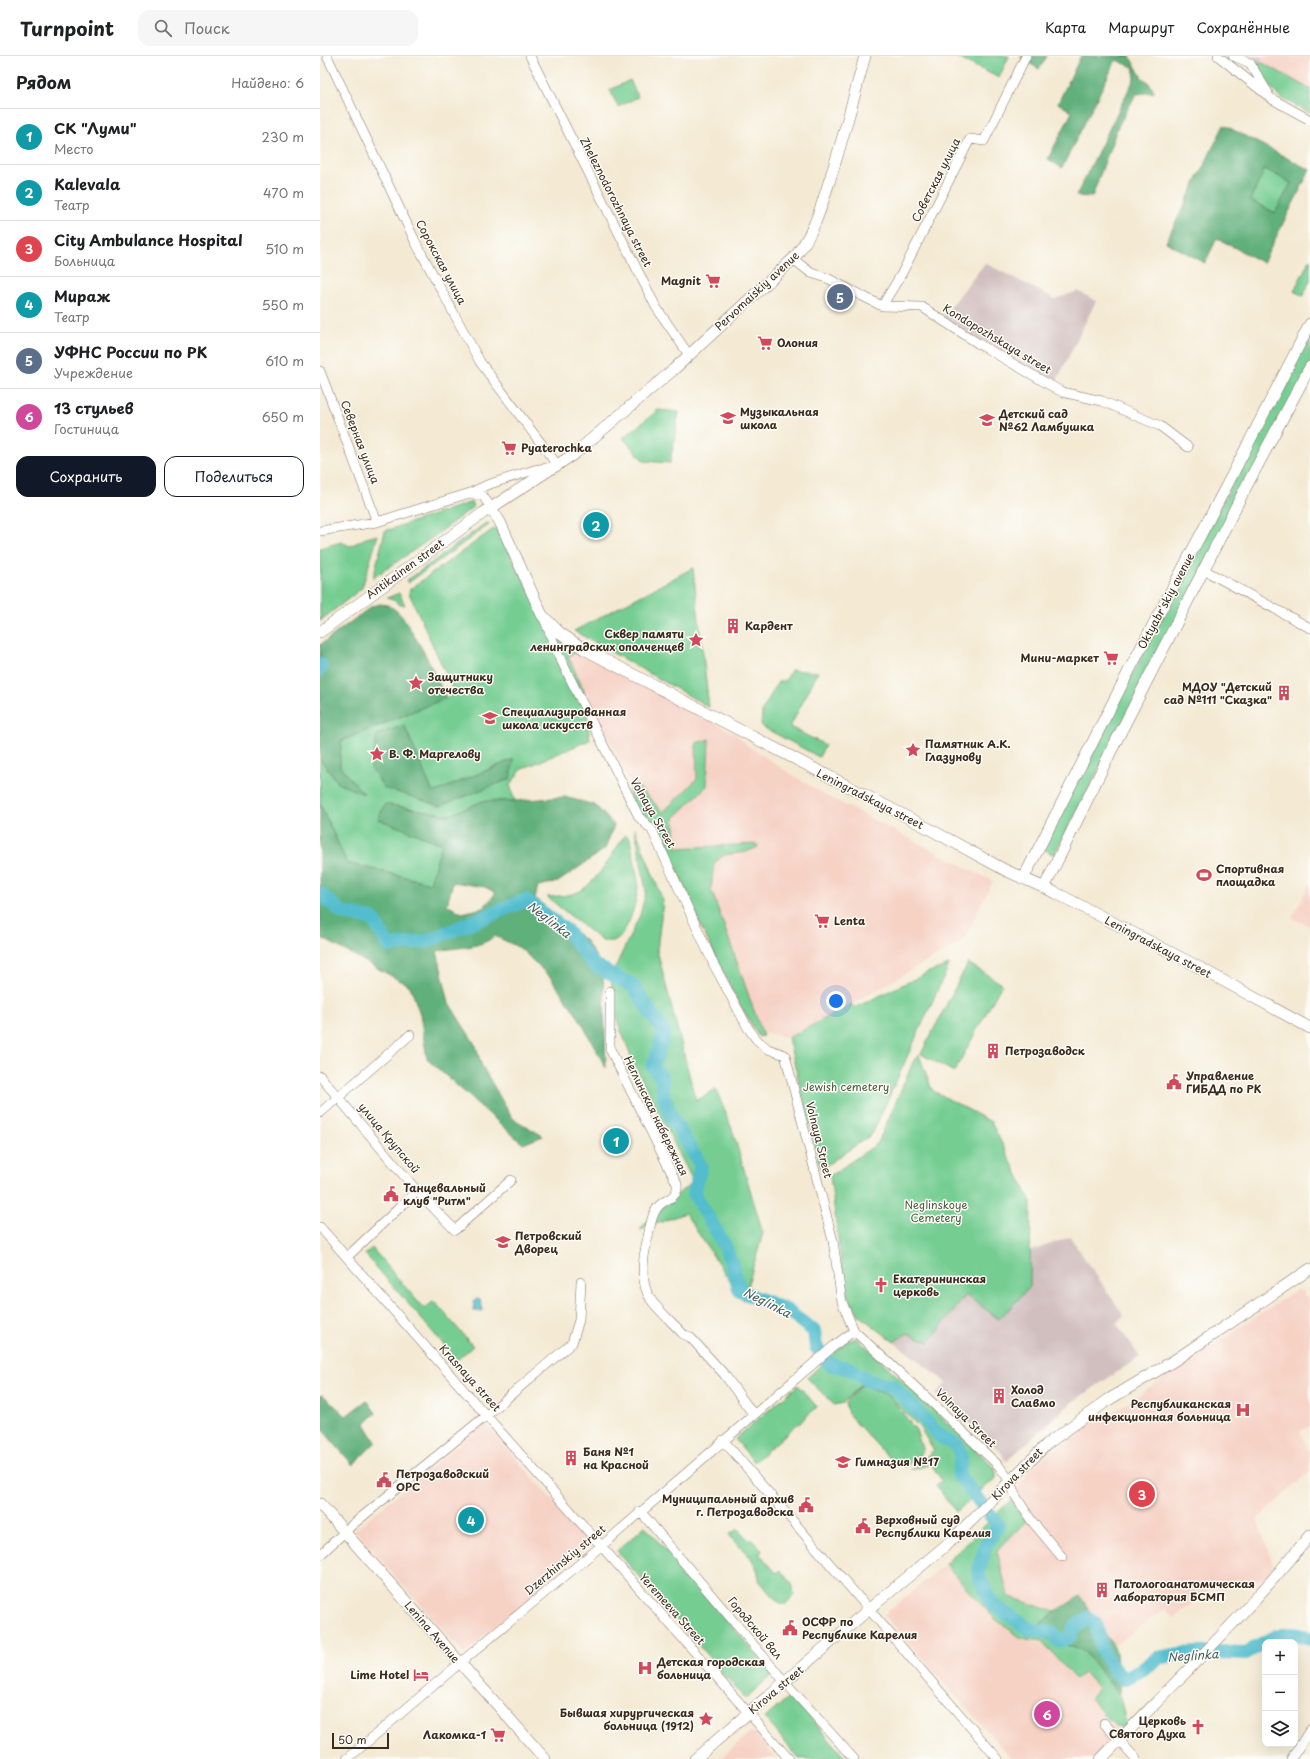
<!DOCTYPE html>
<html lang="ru">
<head>
<meta charset="utf-8">
<style>
	body { margin:0; font-family:"Playpen Sans",sans-serif; background:#f6f6f6; color:#202124 }
	.controls { position:absolute; right:12px; bottom:12px; display:grid; overflow:hidden; border-radius:8px; box-shadow:0 4px 16px #0002 }
	.controls button { width:36px; height:36px; display:grid; place-items:center; padding:0; border:0; border-bottom:1px solid #e0e0e0; background:#fff; color:#202124; font:20px sans-serif }
	.scale { position:absolute; left:12px; bottom:10px; width:57px; box-sizing:border-box; padding-left:4px; border:2px solid #3b2a1e; border-top:0; font-size:11px; line-height:14px; white-space:nowrap; color:#3b2a1e; -webkit-text-stroke:3px #fdfcf7; paint-order:stroke }
	.you { position:absolute; left:516px; top:945px; width:14px; height:14px; margin:-10px; border:3px solid #fff; border-radius:50%; background:#1a73e8; box-shadow:0 0 0 6px #1a73e833 }
	.badge { display:grid; place-items:center; width:26px; height:26px; border-radius:50%; background:#111827; color:#fff; font-size:13px; font-weight:700 }
	.pin { position:absolute; translate:-50% -50%; border:2px solid #fff; box-shadow:0 1px 4px #0006 }
	.list { margin:0; padding:0; list-style:none }
	h2 { display:flex; justify-content:space-between; align-items:center; height:52px; margin:0; padding:0 16px; font-size:17px }
	h2 small { font-size:13px; font-weight:400; color:#757577 }
	.list li { display:grid; grid-template-columns:26px 1fr auto; gap:12px; align-items:center; box-sizing:border-box; height:56px; padding:0 16px; border-top:1px solid #e0e0e0 }
	.list b { display:block; font-size:15px; white-space:nowrap }
	.list p { margin:0; font-size:13px; white-space:nowrap; color:#757577 }
	.list em { font-size:13px; font-style:normal; color:#757577 }
	.actions { display:flex; gap:8px; padding:12px 16px }
	.actions a { flex:1; padding:9px 0; border:1px solid #111827; border-radius:12px; text-align:center; font-size:14px; color:#111827 }
	.actions .main { background:#111827; color:#fff }
	.icon { flex:none; width:22px; height:22px; fill:none; stroke:currentColor; stroke-width:2; stroke-linecap:round; stroke-linejoin:round }
	.map { position:relative; flex:none; width:990px; height:1703px; overflow:hidden }
	header { display:flex; align-items:center; gap:24px; box-sizing:border-box; height:56px; padding:0 20px; background:#fff; border-bottom:1px solid #e0e0e0 }
	header strong { font-size:19px }
	nav { display:flex; gap:22px; margin-inline-start:auto; font-size:14px }
	.search { width:280px; height:36px; background:#f6f6f6; display:flex; align-items:center; gap:10px; box-sizing:border-box; padding:0 14px; border-radius:12px; color:#757577; font-size:15px }
	main { display:flex }
	aside { flex:1; background:#fff }
	.map>svg:first-child { display:block }
</style>
</head>
<body>
<header>
<strong>Turnpoint</strong>
<div class="search"><svg class="icon" aria-label="search" viewBox="0 0 24 24"><circle cx="10" cy="10" r="6"/><path d="M15 15l6 6"/></svg>Поиск</div>
<nav><a>Карта</a><a>Маршрут</a><a>Сохранённые</a></nav>
</header>
<main>
<aside>
<h2>Рядом<small>Найдено: 6</small></h2>
<ul class="list">
<li><span class="badge" style="background:#0f9aa8">1</span><div><b>СК &quot;Луми&quot;</b><p>Место</p></div><em>230 m</em></li>
<li><span class="badge" style="background:#0f9aa8">2</span><div><b>Kalevala</b><p>Театр</p></div><em>470 m</em></li>
<li><span class="badge" style="background:#e0444e">3</span><div><b>City Ambulance Hospital</b><p>Больница</p></div><em>510 m</em></li>
<li><span class="badge" style="background:#0f9aa8">4</span><div><b>Мираж</b><p>Театр</p></div><em>550 m</em></li>
<li><span class="badge" style="background:#5c6f8a">5</span><div><b>УФНС России по РК</b><p>Учреждение</p></div><em>610 m</em></li>
<li><span class="badge" style="background:#d1479c">6</span><div><b>13 стульев</b><p>Гостиница</p></div><em>650 m</em></li>
</ul>
<div class="actions"><a class="main">Сохранить</a><a>Поделиться</a></div>
</aside>
<div class="map">
<svg width="990" height="1703" viewBox="0 0 990 1703">
	<rect width="100%" height="100%" fill="#fdfcf7"/>
	<filter id="ink" filterUnits="userSpaceOnUse"><feTurbulence type="fractalNoise" baseFrequency=".025" numOctaves="2"/><feDisplacementMap in="SourceGraphic" scale="8" xChannelSelector="R" yChannelSelector="G"/><feConvolveMatrix kernelMatrix="1 2 1 2 8 2 1 2 1" color-interpolation-filters="sRGB"/></filter>
	<filter id="wash" filterUnits="userSpaceOnUse"><feTurbulence type="fractalNoise" baseFrequency=".012" numOctaves="4" result="noise"/><feDisplacementMap in="SourceGraphic" scale="16" xChannelSelector="R" yChannelSelector="G"/><feGaussianBlur stdDeviation="0.9" result="paint"/><feColorMatrix in="noise" values="0 0 0 0 0 0 0 0 0 0 0 0 0 0 0 0 0 1.4 0 .05"/><feComposite in="paint" operator="in"/></filter>
	<g filter="url(#wash)">
		<rect width="100%" height="100%" fill="#f4ead4"/>
		<path fill="#f6d2c5" d="M944,0H990V33L939,5Z
			M259,595L416,678L429,691L503,738L673,825L643,885L532,948L468,982L428,972L248,600Z
			M990,827V870L972,862Z
			M979,1232L990,1245V1370L980,1376L990,1397V1415L937,1464L951,1501L956,1521L892,1531L854,1562L845,1553L794,1590L760,1539L735,1555L689,1540L677,1496L706,1465L691,1444L710,1413L760,1373L792,1357Z
			M165,1367L271,1488L144,1598L34,1474Z
			M625,1508L675,1563L701,1582L723,1587L755,1625L765,1617L777,1632L769,1642L800,1678L772,1703H692L564,1559Z
			M430,1676L435,1677L456,1703H400Z"/>
		<path fill="#d1bfbf" d="M925,0H944L935,10Z
			M665,207L735,243L758,235L776,245L734,330L622,262Z
			M750,1181L804,1260L796,1267L820,1301L752,1346L686,1406L681,1396L616,1338L627,1327L574,1286L587,1277L609,1286L646,1238L710,1231L711,1195Z"/>
		<path fill="#75cd92" stroke="#587c58" fill-rule="evenodd" d="M634,0H689L679,22Z
			M939,5L990,33V57L958,40L935,10Z
			M310,24L318,41L298,51L290,34Z
			M945,113L971,127L956,157L929,144Z
			M990,203V225L983,240L974,235Z
			M990,279V310L734,799L722,792Z
			M338,354L359,356L350,407L324,405L303,382Z
			M152,446L154,450L119,477L53,522L65,475Z
			M166,467L170,468L88,527L86,525Z
			M176,472L236,582L259,595L248,600L264,635L270,684L202,713L190,729L195,745H163L130,759L65,748L58,763L122,788L110,827L27,807L0,748V703L19,728L43,737L20,711L21,685L135,638L89,537L90,533L172,474ZM84,669L113,737L193,703L120,750L57,679Z
			M58,479L42,532L0,565V492L21,486L30,490L46,482Z
			M373,512L389,651L254,575Z
			M79,537L85,549H80L76,545L67,542Z
			M471,614L498,616L470,671L505,689L499,701L441,670L442,655L458,626L466,624Z
			M389,683L387,730L354,762L357,792L437,788L438,791L426,796L404,799L394,807L391,833L443,980L439,981L414,938L378,864L344,782L320,761L309,737L313,725L343,756L377,723L376,687Z
			M315,772L343,845L337,894L376,1045L396,1033L412,1073L443,1177L423,1245L365,1157L320,1174L328,1164L373,1125L316,1012L294,957L291,920L320,859L326,836Z
			M305,779L310,782C312,796 316,811 318,825C319,839 309,875 297,883C293,886 288,885 282,885L227,841C238,840 250,840 260,835C278,825 294,795 305,779Z
			M648,907L682,928L634,1016L601,998Z
			M629,909L552,1078L501,1113L468,982L532,948L534,952L609,916Z
			M599,999L612,1034L671,1066L711,1145L710,1231L679,1263L646,1239L609,1286L587,1277L574,1286L540,1260L529,1244L523,1221L510,1120L558,1087L594,1004Z
			M52,1192L104,1253L114,1245L153,1290L137,1304L45,1198Z
			M537,1282L673,1410L676,1416V1422L636,1456L616,1429L622,1425L611,1408L591,1414L614,1394L600,1372L567,1338L542,1328L523,1347L514,1349L487,1322L526,1286Z
			M478,1329L497,1351L434,1406L415,1383Z
			M542,1329L568,1339L596,1374L603,1396L586,1411L568,1401L528,1358L525,1347Z
			M691,1444L706,1465L677,1495L688,1540L735,1556L709,1577L764,1595L800,1640L808,1676L802,1671L795,1670L770,1642L778,1632L765,1617L755,1623L722,1585L701,1582L675,1563L625,1508Z
			M325,1470L453,1618L425,1643L297,1495Z
			M418,1473L429,1484H433L442,1494L440,1498L456,1517L460,1514L472,1527L474,1539L466,1548H460L440,1527L437,1513L431,1502L409,1479Z
			M471,1639L526,1703H479L445,1662Z"/>
		<path fill="#60b07c" stroke="#4e6d4d" fill-rule="evenodd" d="M702,0H727L719,13L701,2Z
			M761,0H810L822,22L828,26L835,36L816,38L798,70L772,141L756,140L815,21L813,11L796,4L742,112L728,103L752,56L738,47Z
			M904,69L990,114L943,207L897,182L885,207L846,186ZM945,113L971,127L955,157L930,144Z
			M60,548L68,549L77,555L85,564L105,598L126,642L21,685L20,711L44,738L19,728L0,703V589L52,550Z
			M84,669L113,737L194,703L190,723L120,750L64,732L51,712L57,679Z
			M245,741L275,749L294,769L285,793L238,826L218,830L215,842L266,885L283,912L286,1012L259,962L231,922L200,892L175,880C159,893 136,891 117,895L129,947L156,990L161,1008L192,1062L223,1080L203,1088L107,1003L100,958L90,930L0,881V748L27,807L110,827L122,788L58,763L65,748L130,759L163,745H195ZM133,826L165,831L176,837L163,852L142,857L127,849Z
			M3,1339L26,1360L47,1344L56,1357L45,1368L56,1386L33,1409L0,1371V1340Z
			M760,1540L794,1591L796,1597L800,1640L764,1595L709,1577L735,1556Z"/>
		<path fill="#52bdce" stroke="#467476" d="M157,1242L160,1243L163,1254L162,1255H153L154,1244Z"/>
		<g fill="none" stroke-linecap="round" stroke-linejoin="round">
			<path stroke="#52bdce" stroke-width="14" d="M0,608L1,611L0,613
				M0,838L23,857L53,863L69,890L107,885L206,844L247,875L274,909L313,930L344,977L333,1011L342,1022L343,1038L351,1060L381,1110L374,1137L406,1192L420,1235L466,1254L494,1275L496,1291L511,1309L528,1312L549,1325L573,1330L621,1381L637,1389L641,1402L638,1418L678,1469L665,1491L658,1519L672,1548L711,1574L732,1577L739,1585L750,1581L754,1572L768,1562L776,1567L782,1595L793,1612L803,1623L820,1615L838,1602L859,1598L903,1596L926,1597L945,1586
				M945,1586C958,1578 977,1575 990,1583"/>
		</g>
	</g>
	<g filter="url(#ink)">
		<g fill="none" stroke-linecap="round" stroke-linejoin="round">
			<g stroke="#7c6d5e" stroke-width="10">
				<path id="minor" d="M210,0L336,251L369,299
					M898,0L952,43L990,64
					M913,0L930,7L948,37
					M473,203L491,217L507,222L562,250L602,251L659,288L742,336L782,345L840,370L868,391
					M562,250L582,217L650,83L664,85L706,0
					M0,315L57,466
					M150,437L163,440L171,452
					M0,475L57,466L150,437L167,429L214,414L238,410L160,306L96,187L7,0
					M884,514L990,572
					M223,560L239,600L319,761L332,774L394,909L428,972L437,984L448,993L465,999L513,1185L522,1246L534,1275L603,1338L679,1410L690,1425L695,1439L711,1464L742,1501
					M290,935V993L357,1128C359,1144 345,1141 337,1152C331,1160 330,1171 328,1181C323,1200 319,1226 331,1244C340,1256 353,1267 363,1278L370,1281L404,1318L433,1358
					M0,1020L97,1135L135,1174L191,1124
					M0,1057L90,979
					M0,1171L469,1703
					M27,1201L97,1135
					M403,1384L678,1703
					M320,1455L465,1626L534,1703
					M0,1499L32,1469L167,1359L252,1287L259,1264L261,1226
					M784,1667L816,1703
					M27,1703L140,1607L292,1481L515,1289L534,1275
					M971,1703L990,1674"/>
			</g>
			<g stroke="#7c6d5e" stroke-width="12">
				<path id="major" d="M171,452L180,466L222,559L240,577L264,593L591,763L685,814L736,837L869,906L990,972
					M0,576L163,457L254,398L353,314L473,203C493,180 501,152 510,123C523,83 534,41 545,0
					M703,823L812,609L909,425L990,268
					M724,832L792,693L928,427L990,311
					M0,1448L225,1703
					M375,1703L548,1554L630,1486L727,1388L788,1344L855,1304L990,1213
					M781,1703C852,1629 926,1559 990,1479"/>
			</g>
			<use href="#minor" stroke="#fff" stroke-width="9"/>
			<use href="#major" stroke="#fff" stroke-width="11"/>
		</g>
	</g>
	<defs>
		<g id="supermarket-bare" transform="scale(1.2)"><path d="M-6-5.5h2.5l.6 2H6L4.5 2H-2.5L-4.4-4H-6ZM-1.5 3.2a1.3 1.3 0 1 0 .1 0ZM3 3.2a1.3 1.3 0 1 0 .1 0Z" fill="#d1495b" stroke="#fdfcf7" stroke-width="2.5" paint-order="stroke"/></g>
		<g id="school-bare" transform="scale(1.2)"><path d="M0-5L7-2L0 1L-7-2ZM-4 1L0 2.5L4 1V4Q0 6-4 4Z" fill="#d1495b" stroke="#fdfcf7" stroke-width="2.5" paint-order="stroke"/></g>
		<g id="building-bare" transform="scale(1.2)"><path d="M-4-6H4V6H1V3H-1V6H-4ZM-2.5-4.3h1.7v1.8h-1.7ZM.8-4.3h1.7v1.8H.8ZM-2.5-1h1.7V.8h-1.7ZM.8-1h1.7V.8H.8Z" fill="#d1495b" stroke="#fdfcf7" stroke-width="2.5" paint-order="stroke"/></g>
		<g id="sight-bare" transform="scale(1.2)"><path d="M0-6L1.8-2.2L6-1.7L2.9 1.2L3.7 5.4L0 3.3L-3.7 5.4L-2.9 1.2L-6-1.7L-1.8-2.2Z" fill="#d1495b" stroke="#fdfcf7" stroke-width="2.5" paint-order="stroke"/></g>
		<g id="stadium-bare" transform="scale(1.2)"><path d="M0-5a6.5 5 0 1 0 0 10a6.5 5 0 1 0 0-10ZM-3.5-1.8h7v3.6h-7Z" fill="#d1495b" stroke="#fdfcf7" stroke-width="2.5" paint-order="stroke"/></g>
		<g id="civic-bare" transform="scale(1.2)"><path d="M-.6-6.5H3V-4.5H.6V-3L4-1V1h2V6H-6V1h2V-1L-.6-3ZM-1.2 2.5V6h2.4V2.5Z" fill="#d1495b" stroke="#fdfcf7" stroke-width="2.5" paint-order="stroke"/></g>
		<g id="church-bare" transform="scale(1.2)"><path d="M-1.2-6h2.4v3.5h3.3v2.4h-3.3V6h-2.4V-.1h-3.3v-2.4h3.3Z" fill="#d1495b" stroke="#fdfcf7" stroke-width="2.5" paint-order="stroke"/></g>
		<g id="hospital-bare" transform="scale(1.2)"><path d="M-5-5h3v3.5h4V-5h3V5h-3V1.5h-4V5h-3Z" fill="#d1495b" stroke="#fdfcf7" stroke-width="2.5" paint-order="stroke"/></g>
		<g id="hotel-bare" transform="scale(1.2)"><path d="M-6-4.5h1.5V1H6V5H4.5V3h-9V5H-6ZM-4 0a1.8 1.8 0 1 1 3.6 0ZM.5 0V-2.5h3Q6-2.5 6 0Z" fill="#d1495b" stroke="#fdfcf7" stroke-width="2.5" paint-order="stroke"/></g>
	</defs>
	<g fill-rule="evenodd">
		<use href="#supermarket-bare" x="393" y="225"/>
		<use href="#supermarket-bare" x="445" y="287"/>
		<use href="#school-bare" x="408" y="362"/>
		<use href="#school-bare" x="667" y="364"/>
		<use href="#supermarket-bare" x="189" y="392"/>
		<use href="#building-bare" x="413" y="570"/>
		<use href="#sight-bare" x="376" y="584"/>
		<use href="#supermarket-bare" x="791" y="602"/>
		<use href="#sight-bare" x="96" y="627"/>
		<use href="#building-bare" x="964" y="637"/>
		<use href="#school-bare" x="170" y="662"/>
		<use href="#sight-bare" x="593" y="694"/>
		<use href="#sight-bare" x="57" y="698"/>
		<use href="#stadium-bare" x="884" y="819"/>
		<use href="#supermarket-bare" x="502" y="865"/>
		<use href="#building-bare" x="673" y="995"/>
		<use href="#civic-bare" x="854" y="1026"/>
		<use href="#civic-bare" x="71" y="1138"/>
		<use href="#school-bare" x="183" y="1186"/>
		<use href="#church-bare" x="561" y="1229"/>
		<use href="#building-bare" x="679" y="1340"/>
		<use href="#hospital-bare" x="923" y="1354"/>
		<use href="#building-bare" x="251" y="1402"/>
		<use href="#school-bare" x="523" y="1406"/>
		<use href="#civic-bare" x="64" y="1424"/>
		<use href="#civic-bare" x="486" y="1449"/>
		<use href="#civic-bare" x="543" y="1470"/>
		<use href="#building-bare" x="782" y="1534"/>
		<use href="#civic-bare" x="470" y="1572"/>
		<use href="#hospital-bare" x="325" y="1612"/>
		<use href="#hotel-bare" x="101" y="1619"/>
		<use href="#sight-bare" x="386" y="1663"/>
		<use href="#church-bare" x="878" y="1671"/>
		<use href="#supermarket-bare" x="178" y="1679"/>
	</g>
	<g text-anchor="middle" stroke-width="3" stroke-linejoin="round" paint-order="stroke">
		<g font-size="11" fill="#3b2a1e" stroke="#fdfcf7">
			<text transform="translate(616 124) rotate(-63)" y="4">Советская улица</text>
			<text transform="translate(296 146) rotate(63)" y="4">Zheleznodorozhnaya street</text>
			<text transform="translate(121 206) rotate(62)" y="4">Сорокская улица</text>
			<text transform="translate(437 235) rotate(-43)" y="4">Pervomaiskiy avenue</text>
			<text transform="translate(677 283) rotate(31)" y="4">Kondopozhskaya street</text>
			<text transform="translate(40 386) rotate(69)" y="4">Северная улица</text>
			<text transform="translate(85 513) rotate(-36)" y="4">Antikainen street</text>
			<text transform="translate(846 545) rotate(-62)" y="4">Oktyabr'skiy avenue</text>
			<text transform="translate(550 743) rotate(27)" y="4">Leningradskaya street</text>
			<text transform="translate(333 757) rotate(60)" y="4">Volnaya Street</text>
			<text transform="translate(838 891) rotate(28)" y="4">Leningradskaya street</text>
			<text transform="translate(336 1060) rotate(64)" y="4">Неглинская набережная</text>
			<text transform="translate(69 1082) rotate(50)" y="4">улица Крупской</text>
			<text transform="translate(499 1084) rotate(76)" y="4">Volnaya Street</text>
			<text transform="translate(150 1322) rotate(48)" y="4">Krasnaya street</text>
			<text transform="translate(646 1362) rotate(44)" y="4">Volnaya Street</text>
			<text transform="translate(697 1418) rotate(-46)" y="4">Kirova street</text>
			<text transform="translate(245 1504) rotate(-40)" y="4">Dzerzhinskiy street</text>
			<text transform="translate(352 1553) rotate(48)" y="4">Yeremeeva Street</text>
			<text transform="translate(435 1572) rotate(50)" y="4">Городской вал</text>
			<text transform="translate(112 1576) rotate(49)" y="4">Lenina Avenue</text>
			<text transform="translate(456 1634) rotate(-40)" y="4">Kirova street</text>
		</g>
		<g font-size="11" font-weight="bold" fill="#3b2a1e" stroke="#fdfcf7" text-anchor="start">
			<text x="381" y="229" text-anchor="end">Magnit</text>
			<text x="457" y="291">Олония</text>
			<text x="420" y="360">Музыкальная<tspan x="420" dy="13">школа</tspan></text>
			<text x="679" y="362">Детский сад<tspan x="679" dy="13">№62 Ламбушка</tspan></text>
			<text x="201" y="396">Pyaterochka</text>
			<text x="425" y="574">Кардент</text>
			<text x="364" y="582" text-anchor="end">Сквер памяти<tspan x="364" dy="13">ленинградских ополченцев</tspan></text>
			<text x="779" y="606" text-anchor="end">Мини-маркет</text>
			<text x="108" y="625">Защитнику<tspan x="108" dy="13">отечества</tspan></text>
			<text x="952" y="635" text-anchor="end">МДОУ "Детский<tspan x="952" dy="13">сад №111 "Сказка"</tspan></text>
			<text x="182" y="660">Специализированная<tspan x="182" dy="13">школа искусств</tspan></text>
			<text x="605" y="692">Памятник А.К.<tspan x="605" dy="13">Глазунову</tspan></text>
			<text x="69" y="702">В. Ф. Маргелову</text>
			<text x="896" y="817">Спортивная<tspan x="896" dy="13">площадка</tspan></text>
			<text x="514" y="869">Lenta</text>
			<text x="685" y="999">Петрозаводск</text>
			<text x="866" y="1024">Управление<tspan x="866" dy="13">ГИБДД по РК</tspan></text>
			<text x="83" y="1136">Танцевальный<tspan x="83" dy="13">клуб "Ритм"</tspan></text>
			<text x="195" y="1184">Петровский<tspan x="195" dy="13">Дворец</tspan></text>
			<text x="573" y="1227">Екатерининская<tspan x="573" dy="13">церковь</tspan></text>
			<text x="691" y="1338">Холод<tspan x="691" dy="13">Славмо</tspan></text>
			<text x="911" y="1352" text-anchor="end">Республиканская<tspan x="911" dy="13">инфекционная больница</tspan></text>
			<text x="263" y="1400">Баня №1<tspan x="263" dy="13">на Красной</tspan></text>
			<text x="535" y="1410">Гимназия №17</text>
			<text x="76" y="1422">Петрозаводский<tspan x="76" dy="13">ОРС</tspan></text>
			<text x="474" y="1447" text-anchor="end">Муниципальный архив<tspan x="474" dy="13">г. Петрозаводска</tspan></text>
			<text x="555" y="1468">Верховный суд<tspan x="555" dy="13">Республики Карелия</tspan></text>
			<text x="794" y="1532">Патологоанатомическая<tspan x="794" dy="13">лаборатория БСМП</tspan></text>
			<text x="482" y="1570">ОСФР по<tspan x="482" dy="13">Республике Карелия</tspan></text>
			<text x="337" y="1610">Детская городская<tspan x="337" dy="13">больница</tspan></text>
			<text x="89" y="1623" text-anchor="end">Lime Hotel</text>
			<text x="374" y="1661" text-anchor="end">Бывшая хирургическая<tspan x="374" dy="13">больница (1912)</tspan></text>
			<text x="866" y="1669" text-anchor="end">Церковь<tspan x="866" dy="13">Святого Духа</tspan></text>
			<text x="166" y="1683" text-anchor="end">Лакомка-1</text>
		</g>
		<g font-size="11" fill="#4c5b41" stroke="#fdfcf7">
			<text x="526" y="1035">Jewish cemetery</text>
			<text x="616" y="1153">Neglinskoye<tspan x="616" dy="13">Cemetery</tspan></text>
		</g>
		<g font-size="12" font-style="italic" fill="#435d5c" stroke="#fdfcf7">
			<text transform="translate(229 864) rotate(38)" y="4">Neglinka</text>
			<text transform="translate(447 1247) rotate(27)" y="4">Neglinka</text>
			<text transform="translate(873 1600) rotate(-4)" y="4">Neglinka</text>
		</g>
	</g>
</svg>
<div class="controls">
<button>+</button>
<button>−</button>
<button><svg class="icon" aria-label="layers" viewBox="0 0 24 24"><path d="M12 4l9 5-9 5-9-5zM3 14l9 5 9-5"/></svg></button>
</div>
<div class="scale">50 m</div>
<div class="you"></div>
<div class="pin badge" style="left:296px;top:1085px;background:#0f9aa8">1</div>
<div class="pin badge" style="left:276px;top:469px;background:#0f9aa8">2</div>
<div class="pin badge" style="left:822px;top:1438px;background:#e0444e">3</div>
<div class="pin badge" style="left:151px;top:1464px;background:#0f9aa8">4</div>
<div class="pin badge" style="left:520px;top:241px;background:#5c6f8a">5</div>
<div class="pin badge" style="left:727px;top:1658px;background:#d1479c">6</div>
</div>
</main>
</body>
</html>
